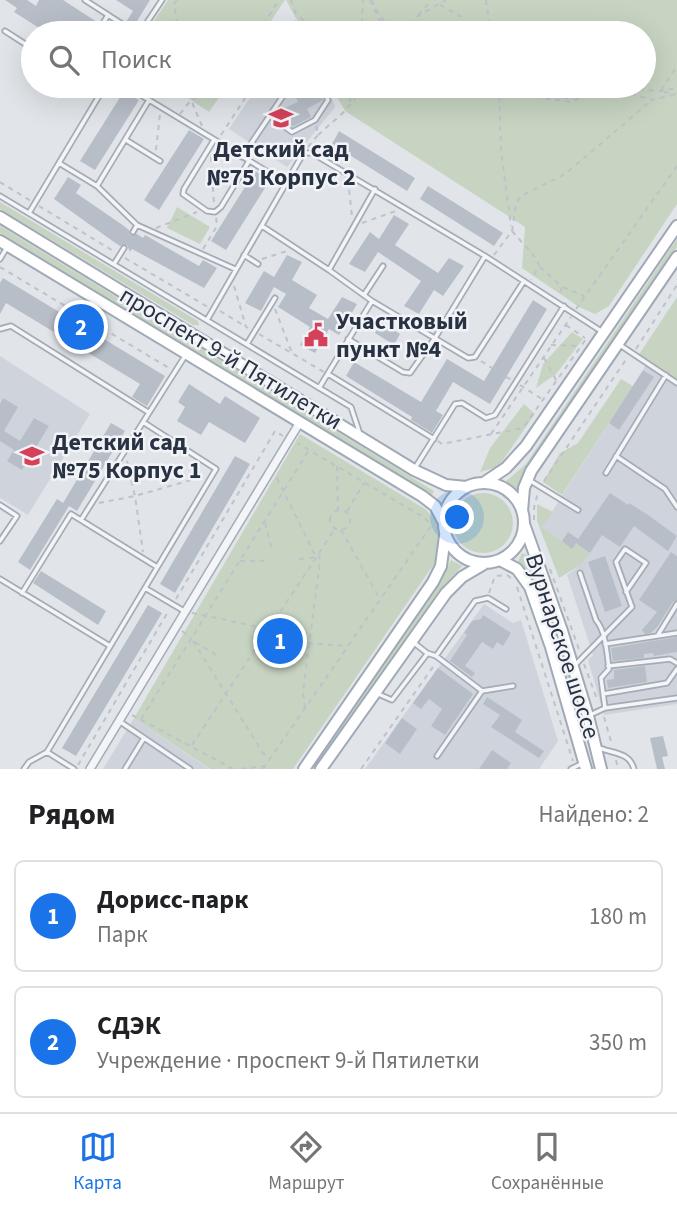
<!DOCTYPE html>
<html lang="ru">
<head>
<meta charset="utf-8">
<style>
	body { margin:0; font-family:"Source Sans 3",sans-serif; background:#f2f2f2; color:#202124 }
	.you { position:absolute; left:458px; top:518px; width:24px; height:24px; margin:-18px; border:5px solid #fff; border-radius:50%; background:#1a73e8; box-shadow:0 0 0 10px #1a73e833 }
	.badge { display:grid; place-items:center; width:46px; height:46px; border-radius:50%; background:#1a73e8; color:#fff; font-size:23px; font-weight:700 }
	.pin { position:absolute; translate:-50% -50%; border:4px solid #fff; box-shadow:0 2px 7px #0006 }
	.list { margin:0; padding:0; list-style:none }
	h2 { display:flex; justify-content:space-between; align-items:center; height:91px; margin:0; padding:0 28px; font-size:30px }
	h2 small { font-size:23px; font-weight:400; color:#757577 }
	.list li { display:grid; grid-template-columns:46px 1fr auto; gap:21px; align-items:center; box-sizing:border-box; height:112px; margin:0 14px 14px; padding:0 14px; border:2px solid #e0e0e0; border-radius:10px }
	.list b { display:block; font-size:26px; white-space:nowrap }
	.list p { margin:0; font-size:23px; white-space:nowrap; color:#757577 }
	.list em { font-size:23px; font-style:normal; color:#757577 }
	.icon { flex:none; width:38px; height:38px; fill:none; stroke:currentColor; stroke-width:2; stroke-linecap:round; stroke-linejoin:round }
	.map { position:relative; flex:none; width:677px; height:769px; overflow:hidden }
	.search { position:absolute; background:#fff; box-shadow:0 7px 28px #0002; left:21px; right:21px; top:21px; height:77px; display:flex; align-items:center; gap:18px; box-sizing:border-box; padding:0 24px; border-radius:38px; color:#757577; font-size:26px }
	.sheet { height:343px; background:#fff }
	nav { display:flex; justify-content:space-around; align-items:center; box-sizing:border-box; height:98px; border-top:2px solid #e0e0e0; background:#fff; font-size:19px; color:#757577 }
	nav a { display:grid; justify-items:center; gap:4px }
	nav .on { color:#1a73e8 }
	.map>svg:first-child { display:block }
</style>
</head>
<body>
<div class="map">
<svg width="677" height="769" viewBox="0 0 677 769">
	<rect width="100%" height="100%" fill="#e1e5ea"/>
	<path fill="#cfd4dc" d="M258,86H327L335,107L287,167L229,129Z
		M0,356L90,414L28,515L0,498Z
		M647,362L677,383V704L604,715L588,660L593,655L567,575L579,566L572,549L542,527L609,423L619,429L653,377L643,370Z
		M484,604L513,623L521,620L558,741L539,769H365Z
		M134,718L209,769H103Z"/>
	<path fill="#c7d4c2" d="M168,0H285L263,33H146Z
		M286,0H677V204L609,306L595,314L579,307L522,268L525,227L345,111L331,86H644V33H304Z
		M170,86H227L209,112Z
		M0,202L198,321L199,325H193L0,209Z
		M177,207L210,227L200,244L167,228Z
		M0,226L434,491L432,495L0,233Z
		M677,239V247L530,466L521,492L505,482L526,464Z
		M677,297V383L638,356Z
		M572,332L583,339L556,374L536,388L543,364Z
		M621,379L633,386L562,495L543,482L560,453L578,443Z
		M524,404L535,414L498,467L480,472L490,448Z
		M300,434L425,509C447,531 448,537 434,564L293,769H210L134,718Z
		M453 523a30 30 0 1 1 60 0a30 30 0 1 1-60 0Z
		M537,504L553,512L542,527L572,548L576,543L590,553L579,566L559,578L537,521Z
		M522,553L527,555L546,601L578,698L576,700L574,699C563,665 545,582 518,561Z
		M451,560L462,566L443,586L316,769H312L440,584Z"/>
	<path fill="#b8bec8" d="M5,0H27L36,6L39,0H63L97,22L90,33H47L14,12L17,8Z
		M116,0H150L134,26L126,22L133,11Z
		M304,86H315L323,100L307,109L311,117L292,127L282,109L298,102L293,92Z
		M124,91L139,100L95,170L80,161Z
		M189,130L204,139L159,210L144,200Z
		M339,131L415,178L407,191L332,144Z
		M255,171L270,180L226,250L211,241Z
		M68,177L81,185L76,193L124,226L129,230L130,235L137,234L143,238L145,235L199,266L203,260L217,268L204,288L132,249L130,252L127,245L120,246L114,242L54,199Z
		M428,186L503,233L494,246L420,199Z
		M394,215L409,224L395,245L438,273L449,258L464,266L443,296L434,290L419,314L404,306L421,281L378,252L365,272L349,264L370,232L379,239Z
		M287,255L302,262L292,280L317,295L309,308L328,319L342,297L357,304L339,335L329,329L315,353L300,345L310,327L278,307L286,294L274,287L261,311L245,303L264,271L274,277Z
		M3,278L165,376L147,406L132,397L140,384L6,303L0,314V283Z
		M533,300L547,309L490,404L453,382L436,411L443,415L432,433L411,420L412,417L346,376L354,362L421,402L447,359L484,381Z
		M381,322L400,334L394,345L375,333Z
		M643,370L654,377L619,430L609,423Z
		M189,384L220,404L225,396L260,418L245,443L209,422L201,435L177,421L185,407L178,402Z
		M3,398L18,407L4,431L20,441L34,418L49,426L22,470L7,461L14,450L0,441V404Z
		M111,423L125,431L77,511L69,506L30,570L18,562L57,499L63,503Z
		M235,456L250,464L175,593L160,584Z
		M610,493L628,505L629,503L648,515L677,536L668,551L634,526L620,547L602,535L590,553L576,543L572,549L562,541L568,532L578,539Z
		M671,552L677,556V600L673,602L657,627L651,633L645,634L642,630L657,612L639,600Z
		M605,556L622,606L605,612L588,562Z
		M41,571L106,611L98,625L33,583Z
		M148,605L162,613L76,756L62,748Z
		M483,615L511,633L503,646L497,642L493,649L482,642L465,666L475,673L472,677L450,661L467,635L464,633L472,621L481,619Z
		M677,637V652L654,656L653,653L644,654V658L613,661L611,648Z
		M645,666L647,682L608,688L607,680L614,679V670Z
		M438,668L473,694L445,735L431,726L442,709L429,699L421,709L413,703Z
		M487,697L522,720L515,732L544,751L539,758L491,727L500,715L483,704Z
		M402,718L417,729L400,754L385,743Z
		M663,736L668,756L662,757L665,769H657L650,738Z
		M492,750L511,763L507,769H479Z"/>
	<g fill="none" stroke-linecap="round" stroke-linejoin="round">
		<g stroke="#a6acb5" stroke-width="7">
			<path id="service" d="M85,0L136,33
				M5,31L33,49
				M97,33L108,15
				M140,33L162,0
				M126,86L286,183
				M270,116L292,132L315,120L328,100L321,86
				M126,140L160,161
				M214,140L184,189L183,194L207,211L215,212L221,207L249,161
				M242,157L287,90L294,86
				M59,163L97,186L137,225L235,269
				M97,186L149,100
				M0,196L351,407L359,431
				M29,213L105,86
				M262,226L329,270L375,189
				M133,232L137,225
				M244,255L258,264
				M0,259L6,249
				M114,264L124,248
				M329,270L372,301L468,358L475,357L524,281
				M364,295L383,266
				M207,320L300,159L305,153H312L485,256L601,331
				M0,329L11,326L148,412
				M348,339L403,372L410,373L435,338L485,256
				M247,344L275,298
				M620,345L677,383
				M328,374L434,439
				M319,388L372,301
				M616,456L665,489L677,507
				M415,468L455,404L462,403L486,418L495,415L564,306
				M606,473L666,375
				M529,480L578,510
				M0,505L17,516L0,541
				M81,520L185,356
				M580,573L596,620C606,632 607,654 609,669L601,678L605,708
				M0,579L110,646
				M145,588L184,611
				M22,593L71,514L157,567
				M658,635L677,604
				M413,642L427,653L436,656L475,601L488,598L506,609
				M605,644L677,633
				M436,656L482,691L513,686
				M576,664L632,607L616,562L625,549L646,563L626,592
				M608,666L670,659L677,663
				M376,693L392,700L427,654
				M603,694L667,683L677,669
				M590,715L605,708L677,698
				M119,721L190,769
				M597,747C612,754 629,751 634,769
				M47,752L216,469L143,422
				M437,756L482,691
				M24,769L29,762L47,752L74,769
				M125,769L144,738
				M571,769L583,763"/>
		</g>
		<g stroke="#a6acb5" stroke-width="10">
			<path id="minor" d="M90,769L300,422"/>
		</g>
		<g stroke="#a0a9b6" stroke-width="14">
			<path id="primary" d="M0,217L414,470L446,485L466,487
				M0,241L422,496L435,506L443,521
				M485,482L506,468L526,446L677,226
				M444 523a40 40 0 1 1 80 0a40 40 0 1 1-80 0Z
				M522,511L524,488L531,471L677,257
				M524,524L562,631L588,716L601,769
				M502,561L517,569L530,587L551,647L586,769
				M304,769L433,582L441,566L445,536
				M321,769L446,593L462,577L484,564"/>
		</g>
		<path stroke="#bfc2c9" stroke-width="2" stroke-dasharray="5 5" stroke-linecap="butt" d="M177,0L174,4L179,33
			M291,0L295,12L316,33
			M370,0L386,33
			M372,0L379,15L395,33
			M486,0L491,33
			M440,5L462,17
			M418,15L432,0
			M258,33L279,0
			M287,33L298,17
			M361,33L363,0
			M362,33L381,26
			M405,33L415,18L446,0
			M456,86L572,102L599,88L615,89L652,100L677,94
			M494,86L572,99L596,86
			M499,86L501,150L511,226
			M609,86L660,91L677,88
			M661,90L677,66
			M664,92L676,94
			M350,102L352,86
			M180,114L191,100L189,86
			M202,126L191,100L218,86
			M221,135L253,86
			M318,135L345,111L365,86
			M308,147L318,135L316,125
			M156,150L160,114
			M211,157L214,204
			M348,180L352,216
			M0,182L31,201
			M39,206L115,252
			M362,223L396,211
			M156,228L197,212
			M512,231L536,258L539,266L531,280
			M203,249L217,226L216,217
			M494,255L512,231L516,204L521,196L565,174L652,100
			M125,258L208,307
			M262,259L290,250
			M0,267L169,368
			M540,267L562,287L559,296
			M234,286L246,327
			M563,287L584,296
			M275,309L292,353
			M576,309L677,166
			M220,311L248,328
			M566,325L585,338
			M259,334L324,372
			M551,345L580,346
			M636,349L677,285
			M544,358L556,380
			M481,361L492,368
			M506,377L512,380
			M520,385L542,399
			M491,434L571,317
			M438,441L442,444L523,428L586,339
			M127,461L135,496L143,552
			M337,466L338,509
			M277,478L316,557L294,560
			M544,481L627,358
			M99,503L135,496L205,476
			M330 520a10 10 0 1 1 20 0a10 10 0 1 1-20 0Z
			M347,511L364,483
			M534,520V508L538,492
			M265,523L272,549
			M341,530L380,599
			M240,561H264
			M550,569L580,652
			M517,587L573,761
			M489,593L495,576L507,575L512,579
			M176,599L275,431L283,436
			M192,613L269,629L309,643L347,646
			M182,631L191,638
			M193,641L263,753L271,757
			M195,642L218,656
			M584,664L598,702
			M305,708L303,692L320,561L319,554
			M132,715L233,769
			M604,717L612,745
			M141,719L309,450
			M192,745L335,529
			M616,760L618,769
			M78,765L169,610
			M241,769L264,766
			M263,769L431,526L425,518L297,443
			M361,769L435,664"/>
		<use href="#service" stroke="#f4f5f8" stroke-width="3.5"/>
		<use href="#minor" stroke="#f4f5f8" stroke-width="7"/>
		<use href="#primary" stroke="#fff" stroke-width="10"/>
	</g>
	<defs>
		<g id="school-bare" transform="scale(1.89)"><path d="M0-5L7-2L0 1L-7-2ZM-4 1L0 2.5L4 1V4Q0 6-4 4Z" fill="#d44159" stroke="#f1f3f7" stroke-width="2.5" paint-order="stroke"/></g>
		<g id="civic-bare" transform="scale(1.89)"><path d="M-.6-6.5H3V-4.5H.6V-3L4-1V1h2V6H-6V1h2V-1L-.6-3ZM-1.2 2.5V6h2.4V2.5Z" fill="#d44159" stroke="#f1f3f7" stroke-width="2.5" paint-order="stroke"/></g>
	</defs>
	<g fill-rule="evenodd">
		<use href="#school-bare" x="281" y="118"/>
		<use href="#civic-bare" x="316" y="335"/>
		<use href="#school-bare" x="32" y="456"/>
	</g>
	<g text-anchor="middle" stroke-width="5" stroke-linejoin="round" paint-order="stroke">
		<g font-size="24" font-weight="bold" fill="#283243" stroke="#f1f3f7" text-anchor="start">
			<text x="281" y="157" text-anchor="middle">Детский сад<tspan x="281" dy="28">№75 Корпус 2</tspan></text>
			<text x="336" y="329">Участковый<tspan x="336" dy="28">пункт №4</tspan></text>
			<text x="52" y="450">Детский сад<tspan x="52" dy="28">№75 Корпус 1</tspan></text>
		</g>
		<g font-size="24" fill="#283243" stroke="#f1f3f7">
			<text transform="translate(231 358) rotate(31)" y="8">проспект 9-й Пятилетки</text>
			<text transform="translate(563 646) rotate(72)" y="8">Вурнарское шоссе</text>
		</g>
	</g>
</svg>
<div class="you"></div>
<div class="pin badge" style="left:280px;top:641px">1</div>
<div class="pin badge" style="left:81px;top:327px">2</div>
<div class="search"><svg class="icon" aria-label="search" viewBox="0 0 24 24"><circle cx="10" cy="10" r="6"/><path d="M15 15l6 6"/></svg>Поиск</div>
</div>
<section class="sheet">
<h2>Рядом<small>Найдено: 2</small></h2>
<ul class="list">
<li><span class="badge">1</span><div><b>Дорисс-парк</b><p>Парк</p></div><em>180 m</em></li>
<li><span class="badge">2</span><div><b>СДЭК</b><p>Учреждение · проспект 9-й Пятилетки</p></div><em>350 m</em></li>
</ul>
</section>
<nav>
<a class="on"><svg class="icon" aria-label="map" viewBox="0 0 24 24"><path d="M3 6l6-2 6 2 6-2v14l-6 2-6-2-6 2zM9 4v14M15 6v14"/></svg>Карта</a>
<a><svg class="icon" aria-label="directions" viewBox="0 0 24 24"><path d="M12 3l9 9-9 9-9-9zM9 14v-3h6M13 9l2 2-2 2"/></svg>Маршрут</a>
<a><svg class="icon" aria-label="saved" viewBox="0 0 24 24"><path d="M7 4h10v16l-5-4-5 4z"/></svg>Сохранённые</a>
</nav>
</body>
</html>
